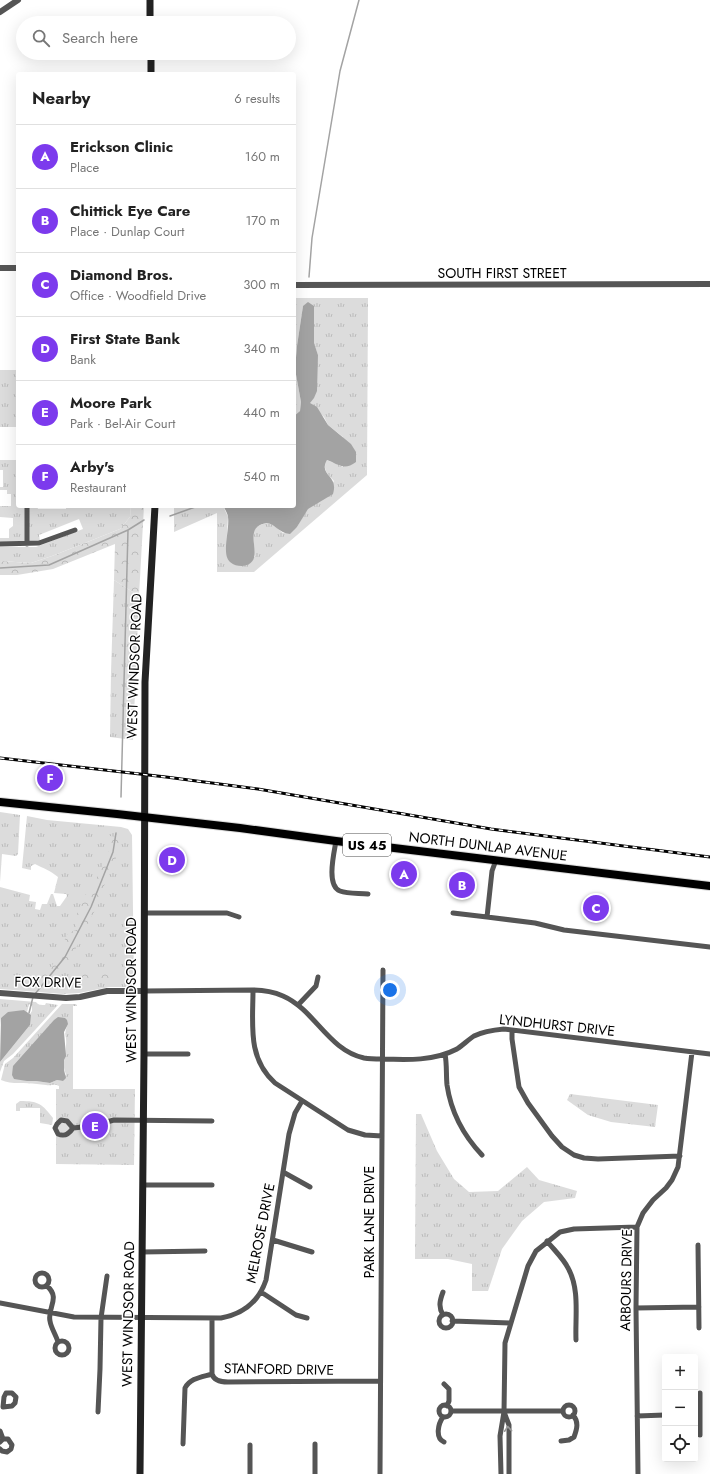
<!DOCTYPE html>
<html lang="en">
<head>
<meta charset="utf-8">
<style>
	body { margin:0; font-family:Jost,sans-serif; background:#f2f2f2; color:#222 }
	.controls { position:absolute; right:12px; bottom:12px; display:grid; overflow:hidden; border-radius:4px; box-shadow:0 4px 16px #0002 }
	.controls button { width:36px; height:36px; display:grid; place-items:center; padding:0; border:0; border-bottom:1px solid #e0e0e0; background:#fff; color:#222; font:20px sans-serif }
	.you { position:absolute; left:390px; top:990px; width:14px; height:14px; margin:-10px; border:3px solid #fff; border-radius:50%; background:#1a73e8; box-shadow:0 0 0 6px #1a73e833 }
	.badge { display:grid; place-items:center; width:26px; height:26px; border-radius:50%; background:#7c3aed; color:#fff; font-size:13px; font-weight:700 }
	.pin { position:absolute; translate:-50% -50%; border:2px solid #fff; box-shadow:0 1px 4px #0006 }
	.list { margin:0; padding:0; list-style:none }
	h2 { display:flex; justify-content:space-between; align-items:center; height:52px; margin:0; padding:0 16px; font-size:17px }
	h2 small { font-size:13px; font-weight:400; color:#767676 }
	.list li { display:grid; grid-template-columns:26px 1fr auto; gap:12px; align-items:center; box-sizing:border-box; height:64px; padding:0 16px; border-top:1px solid #e0e0e0 }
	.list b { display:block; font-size:15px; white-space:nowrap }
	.list p { margin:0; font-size:13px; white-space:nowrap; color:#767676 }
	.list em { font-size:13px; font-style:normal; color:#767676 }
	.icon { flex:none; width:22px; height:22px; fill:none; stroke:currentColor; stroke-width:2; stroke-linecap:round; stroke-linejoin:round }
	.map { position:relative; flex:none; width:710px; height:1474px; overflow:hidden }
	.search { position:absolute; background:#fff; box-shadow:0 4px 16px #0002; left:16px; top:16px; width:280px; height:44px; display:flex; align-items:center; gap:10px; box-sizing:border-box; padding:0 14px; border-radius:22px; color:#767676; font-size:15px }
	.panel { position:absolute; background:#fff; box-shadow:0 4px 16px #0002; left:16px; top:72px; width:280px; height:436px; border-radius:4px }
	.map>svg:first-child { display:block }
</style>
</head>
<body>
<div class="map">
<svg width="710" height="1474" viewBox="0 0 710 1474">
	<defs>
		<pattern id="grass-tufts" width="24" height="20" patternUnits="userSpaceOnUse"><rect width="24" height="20" fill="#dcdcdc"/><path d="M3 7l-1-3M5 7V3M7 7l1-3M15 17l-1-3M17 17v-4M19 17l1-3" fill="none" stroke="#bbb"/></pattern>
		<pattern id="forest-crowns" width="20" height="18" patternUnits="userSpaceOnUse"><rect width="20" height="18" fill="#dcdcdc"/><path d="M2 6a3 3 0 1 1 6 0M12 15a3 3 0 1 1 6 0" fill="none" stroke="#bbb"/></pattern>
	</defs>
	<rect width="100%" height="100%" fill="#fff"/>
	<path fill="url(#grass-tufts)" fill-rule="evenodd" d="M294,298H368L367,475L254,572H217V513L174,532V506H223L228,517L226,551L255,557L253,532L256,527L265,523L272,524L283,533L297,527L307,509L316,503L334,481C327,474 322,469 327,460L343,467V437L328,425L324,417L309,403L318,355L314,344V306H303L297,346L295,369L301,402L300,411L294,416Z
		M0,370H18V427H0Z
		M0,460H18V506H37L38,509H66V506H131L130,517L120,529L52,556L31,563L0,561V547H36L83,529L79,519L39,535L40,541L0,542V538H9V529L13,526V518L0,517V506H11V494H7V490H0V487H3V470H0Z
		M114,580L139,596L133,740L110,737L111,672Z
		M0,812L20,815L18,854L16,856L2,854L0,882Z
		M27,816L47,820L121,827L128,829L132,835L134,985L131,987H109L79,993L63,994L0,989V887L30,895L29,901L36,902L35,909L40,910L42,904H47L51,894H53L57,906H60L67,896L66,894L54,893L58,877C51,871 43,868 35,864L31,866V870L22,868Z
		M0,999L36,1002C38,1005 41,1005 45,1005L46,1003L58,1005L13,1054L4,1061L0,1072V1062L30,1025V1014L32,1011V1006L29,1004L27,1012L24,1010L1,1018L0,1025Z
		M62,1004H76L77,1006H73V1089H135L134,1165L56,1164V1089H59V1086C54,1083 52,1086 46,1085C43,1085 40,1084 37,1084C25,1082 12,1085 1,1080L5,1064L13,1058ZM68,1024C63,1034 67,1035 66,1045C66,1055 61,1065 66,1074L63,1081L57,1080L50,1083L36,1081Z
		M570,1094L658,1105L655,1127L611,1122L588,1115L567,1100Z
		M20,1101C39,1101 42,1104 53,1118L52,1125L40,1123V1108H20V1111H16V1104Z
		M416,1114H421L437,1151L454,1179L469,1192L498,1191L527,1167L539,1180L577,1191L575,1198L544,1202L522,1221L502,1249L488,1291H472V1264L448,1259H415Z"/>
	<path fill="url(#forest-crowns)" d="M131,506H144L139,596L114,580L115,544L53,569L17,575H0V561L31,563L52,556L120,529L130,517Z
		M110,836L121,838L116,858L106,879L100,900L70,960L55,977L41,984L24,978L31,971L50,970L68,933L76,930V916L90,886L99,874L110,848Z
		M90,969L123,973L120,980H86L71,978L73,972Z"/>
	<path fill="#a3a3a3" d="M308,302L314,306V343L318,355L317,391L314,398L310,403L317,407L328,425L351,444L356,452V462C344,471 338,464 327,460C318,476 339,474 333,494L308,509L297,527L290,534C278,533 275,523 266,523C265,523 262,524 260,525C243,533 268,563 242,566C237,566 234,565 230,562C221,554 230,529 228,517C228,514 225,509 223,506H294V416L300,411L301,402L295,369L297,346L303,306Z
		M24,1010L31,1015L30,1025L0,1062L1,1018L8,1012Z
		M58,1017L65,1018L67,1020L68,1024L64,1032L66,1056L64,1060V1070L66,1078L63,1081L57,1080L50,1083L36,1081H27L14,1079L12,1075L13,1066L54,1020Z"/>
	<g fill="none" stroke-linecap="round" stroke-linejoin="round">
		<path stroke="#a3a3a3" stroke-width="1.5" d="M309,277L312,238L340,71L359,0
			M170,516L198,506
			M0,568L49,565L128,530
			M121,797L128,530L144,520
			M35,994L65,957L91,907L113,852L116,833
			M29,1013L33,997"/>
		<g stroke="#dbdbdb" stroke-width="10">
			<path id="primary" d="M0,802L117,814L240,828L336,841L710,886"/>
		</g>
		<path stroke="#555" stroke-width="5" d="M27,506V544
			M0,544L39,543L75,530
			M336,841C334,853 326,886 340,891C348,894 359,893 368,894
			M144,913H227L239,917
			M453,913L487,917L492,871L496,860
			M487,917L535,923L564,930L710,947
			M253,990C253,1024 247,1058 275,1083L348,1130L365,1135L382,1136
			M144,991L253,990C263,990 274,992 283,996C315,1010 328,1050 364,1058C370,1059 376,1059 382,1059C408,1060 434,1061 457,1049C463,1045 468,1040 474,1036C484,1031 493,1030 504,1029L710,1054
			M298,1005L316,986L318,977
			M512,1030V1039L519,1087L528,1103L552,1136L562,1147L574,1155L584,1158L598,1159L680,1156
			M144,1054H188
			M445,1054C447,1064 446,1075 447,1085C451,1112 464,1136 482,1155
			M61,1120L67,1121L73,1128C69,1134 65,1137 58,1134L55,1128L57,1124Z
			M73,1128L92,1126L114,1120L212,1121
			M283,1172L310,1187
			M143,1185H212
			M273,1240L312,1252
			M547,1241C554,1250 563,1258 568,1268C580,1289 575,1317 576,1340
			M698,1245L699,1328
			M142,1252L205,1251
			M35 1280a7 7 0 1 1 14 0a7 7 0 1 1-14 0Z
			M47,1286C61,1298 47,1308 50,1321C51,1328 56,1335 58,1342
			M261,1292L296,1315L307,1318
			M0,1303L74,1317L221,1318C243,1314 259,1301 266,1280L289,1134L295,1113L302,1101
			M636,1308L699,1307
			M439 1321a7 7 0 1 1 14 0a7 7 0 1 1-14 0Z
			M443,1315C438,1307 440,1300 443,1292
			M212,1318V1374C214,1381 221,1382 228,1382L380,1381
			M452,1321L511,1323
			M55 1348a7 7 0 1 1 14 0a7 7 0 1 1-14 0Z
			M444,1384L449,1389V1401L447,1406
			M6,1393H12L16,1397L15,1403L12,1406L3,1407L4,1397Z
			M700,1393V1435
			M563 1411a6 6 0 1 1 12 0a6 6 0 1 1-12 0Z
			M439 1411a6 6 0 1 1 12 0a6 6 0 1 1-12 0Z
			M452,1411H563
			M98,1412L100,1369L101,1318L107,1276
			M504,1412L509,1425V1474
			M637,1416L665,1415
			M443,1417C438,1424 435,1438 444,1442
			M0,1431L3,1439
			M561,1441L569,1440L574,1437C577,1429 579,1422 573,1415
			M0,1442L3,1439H8L12,1445L11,1449L7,1452L2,1451L0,1449
			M183,1444L185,1388C190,1378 202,1377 212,1374
			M250,1474V1445
			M315,1474V1444
			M380,1474L383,970
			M501,1474L500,1436L504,1412L505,1343L528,1266L536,1251L560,1232L574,1229L637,1227
			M638,1474L636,1308L637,1227L643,1213L653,1200L666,1188L672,1180L678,1167L692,1052"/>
		<path stroke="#555" stroke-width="6" d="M0,12L18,0
			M0,268H18
			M294,285L710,284
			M0,993L66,998L80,997L107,991H144"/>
		<path stroke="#222" stroke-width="7" d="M150,0V23
			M151,53V74
			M140,1474L144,1054L145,682L155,506"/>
		<use href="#primary" stroke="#000" stroke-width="8"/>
		<g stroke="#000" stroke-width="3">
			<path id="rail" d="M0,758L166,777L258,789L491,829L710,857"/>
		</g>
		<use href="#rail" stroke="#fff" stroke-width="1.5" stroke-dasharray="4.5" stroke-linecap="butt"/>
	</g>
	<defs><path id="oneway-chevron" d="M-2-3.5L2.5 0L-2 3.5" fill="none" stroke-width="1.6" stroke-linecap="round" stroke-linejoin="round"/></defs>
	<use stroke="#999" href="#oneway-chevron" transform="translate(508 1429) rotate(-94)"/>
	<g text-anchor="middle" stroke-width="3" stroke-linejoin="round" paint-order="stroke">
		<rect fill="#fff" stroke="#4c4c4c" stroke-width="1" x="343" y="834" width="48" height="22" rx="3"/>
		<g font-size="13" font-weight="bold" fill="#000">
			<text x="367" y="850">US 45</text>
		</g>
		<g font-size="14" fill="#000" stroke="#fff">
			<text x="502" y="278">SOUTH FIRST STREET</text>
			<text transform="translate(134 666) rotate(-88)" y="5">WEST WINDSOR ROAD</text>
			<text transform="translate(488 846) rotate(7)" y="5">NORTH DUNLAP AVENUE</text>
			<text transform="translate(48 982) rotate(1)" y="5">FOX DRIVE</text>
			<text transform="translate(131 990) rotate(-90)" y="5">WEST WINDSOR ROAD</text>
			<text transform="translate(557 1025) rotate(6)" y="5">LYNDHURST DRIVE</text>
			<text transform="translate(369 1222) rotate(-90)" y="5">PARK LANE DRIVE</text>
			<text transform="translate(260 1233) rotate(-79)" y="5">MELROSE DRIVE</text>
			<text transform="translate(626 1280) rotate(-89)" y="5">ARBOURS DRIVE</text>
			<text transform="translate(128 1314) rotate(-89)" y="5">WEST WINDSOR ROAD</text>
			<text transform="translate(279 1369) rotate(1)" y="5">STANFORD DRIVE</text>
		</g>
	</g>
</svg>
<div class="controls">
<button>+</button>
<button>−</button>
<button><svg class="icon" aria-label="locate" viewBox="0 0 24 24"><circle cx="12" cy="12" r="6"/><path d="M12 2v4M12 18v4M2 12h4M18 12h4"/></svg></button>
</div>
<div class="you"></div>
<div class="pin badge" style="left:404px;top:874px">A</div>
<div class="pin badge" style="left:462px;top:885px">B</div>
<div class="pin badge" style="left:596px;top:908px">C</div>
<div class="pin badge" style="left:172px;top:860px">D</div>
<div class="pin badge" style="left:95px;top:1126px">E</div>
<div class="pin badge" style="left:50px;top:778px">F</div>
<div class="search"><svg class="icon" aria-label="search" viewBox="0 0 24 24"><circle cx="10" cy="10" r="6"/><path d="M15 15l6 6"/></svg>Search here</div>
<section class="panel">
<h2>Nearby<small>6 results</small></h2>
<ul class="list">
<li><span class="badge">A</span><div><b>Erickson Clinic</b><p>Place</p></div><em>160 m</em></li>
<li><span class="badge">B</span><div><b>Chittick Eye Care</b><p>Place · Dunlap Court</p></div><em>170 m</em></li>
<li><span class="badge">C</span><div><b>Diamond Bros.</b><p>Office · Woodfield Drive</p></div><em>300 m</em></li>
<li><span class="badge">D</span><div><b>First State Bank</b><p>Bank</p></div><em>340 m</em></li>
<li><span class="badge">E</span><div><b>Moore Park</b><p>Park · Bel-Air Court</p></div><em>440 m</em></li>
<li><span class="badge">F</span><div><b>Arby's</b><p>Restaurant</p></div><em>540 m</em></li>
</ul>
</section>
</div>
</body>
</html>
